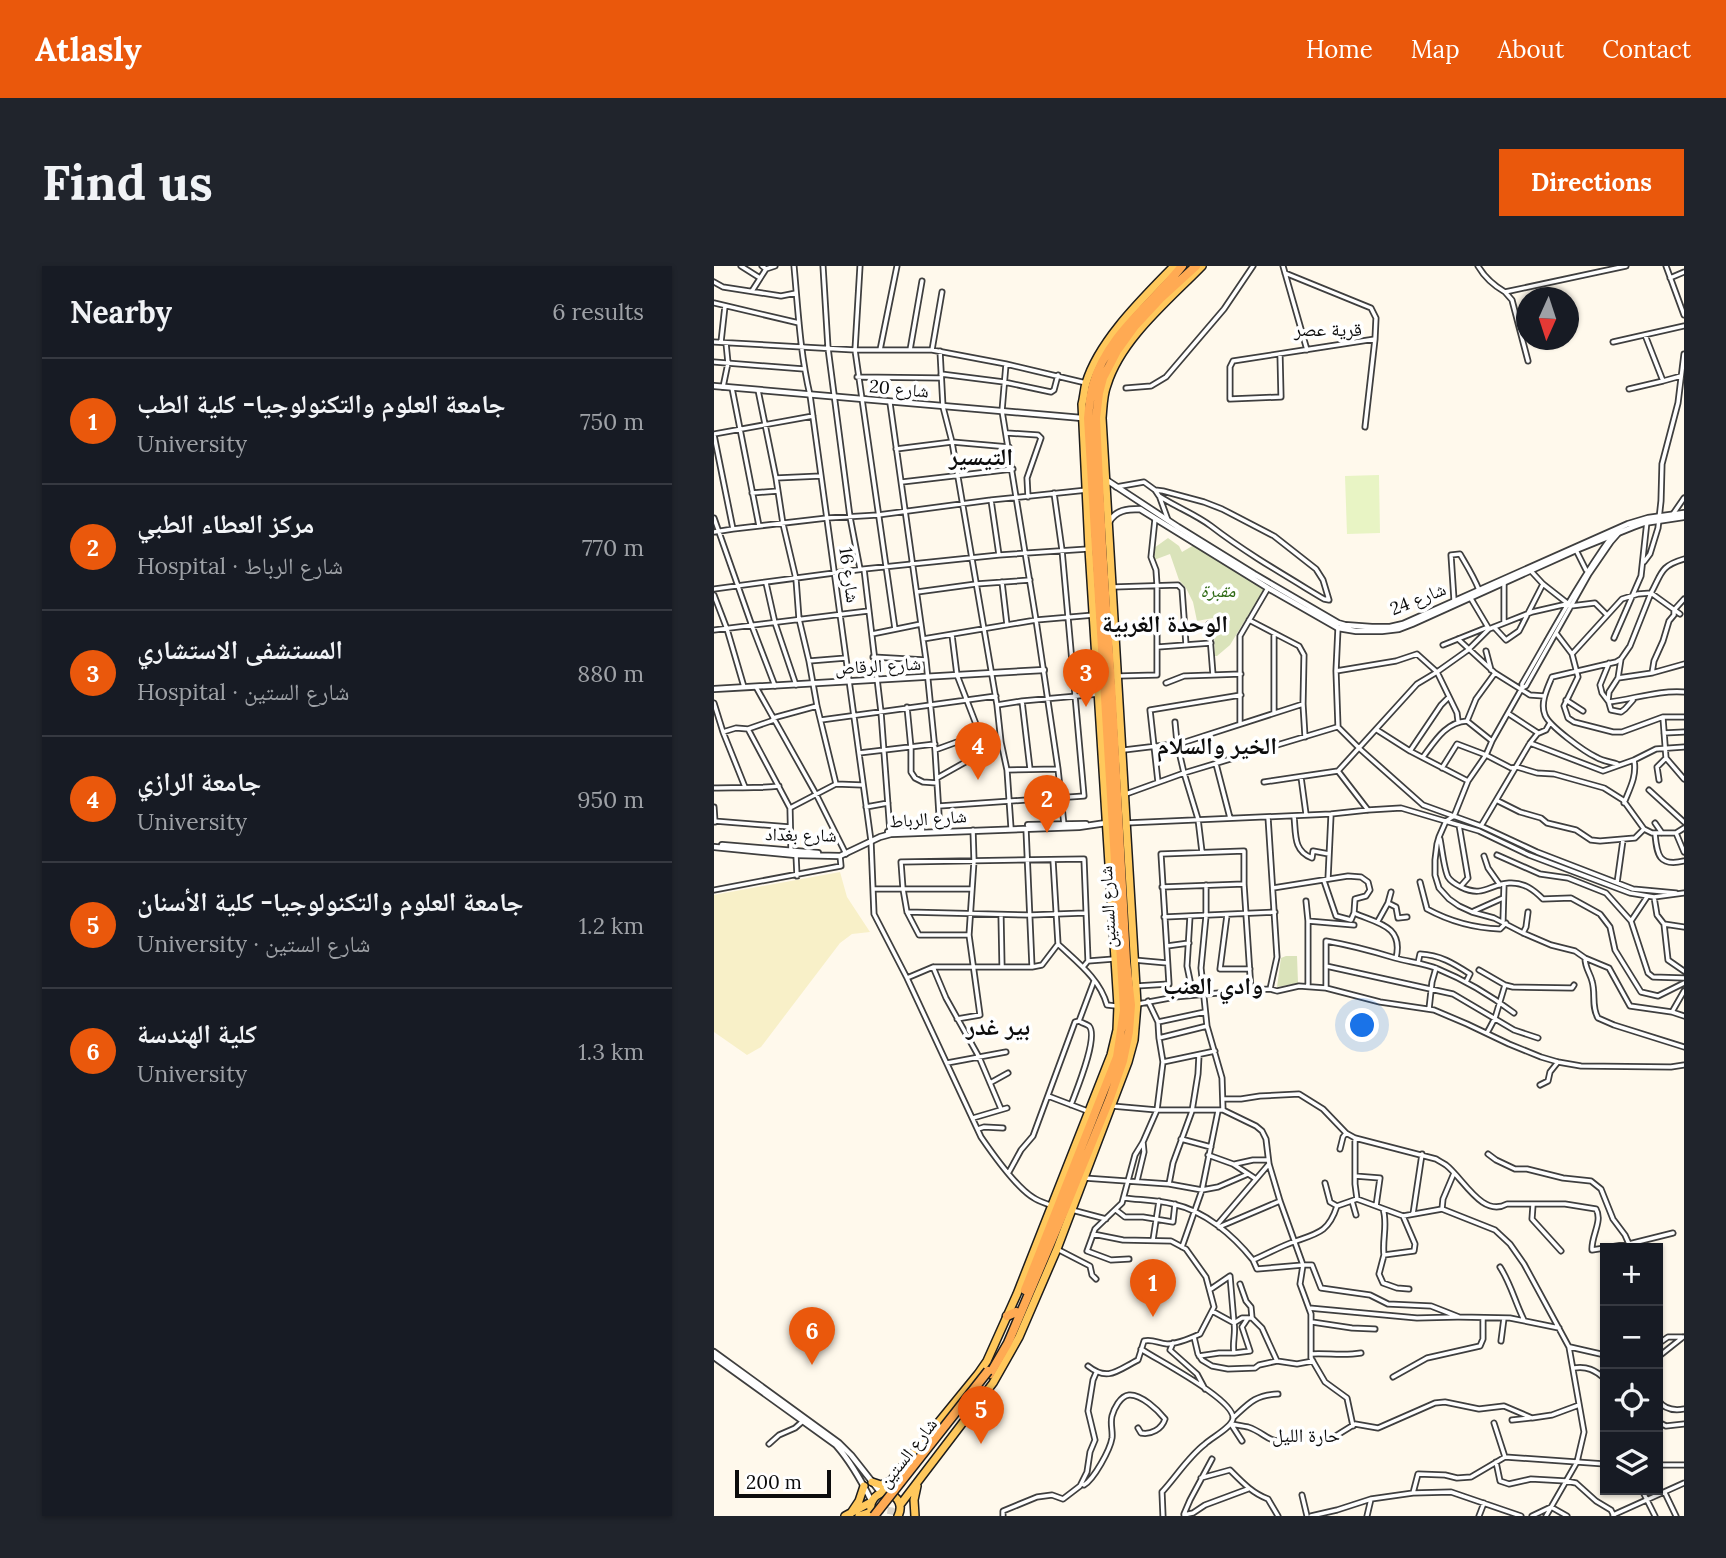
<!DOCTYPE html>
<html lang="en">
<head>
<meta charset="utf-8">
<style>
	body { margin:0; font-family:Lora,"Noto Naskh Arabic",serif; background:#20242c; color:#f1f3f6 }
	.controls { position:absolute; right:21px; bottom:21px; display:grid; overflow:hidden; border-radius:0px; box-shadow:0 2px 5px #0004 }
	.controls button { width:63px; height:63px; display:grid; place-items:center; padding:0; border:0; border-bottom:2px solid #363941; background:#171b24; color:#f1f3f6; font:35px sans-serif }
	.compass { position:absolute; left:802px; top:21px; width:63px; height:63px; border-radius:50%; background:#171b24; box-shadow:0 2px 5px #0004; rotate:183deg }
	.scale { position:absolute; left:21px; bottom:18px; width:96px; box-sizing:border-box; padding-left:7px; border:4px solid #0c0c0c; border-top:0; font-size:19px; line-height:24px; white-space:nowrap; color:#0c0c0c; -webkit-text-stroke:5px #fff; paint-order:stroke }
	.you { position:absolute; left:649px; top:760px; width:24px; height:24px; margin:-18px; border:5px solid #fff; border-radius:50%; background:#1a73e8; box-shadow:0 0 0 10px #1a73e833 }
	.badge { display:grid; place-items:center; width:46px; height:46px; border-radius:50%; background:#ea580c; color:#fff; font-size:23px; font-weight:700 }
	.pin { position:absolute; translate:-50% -58px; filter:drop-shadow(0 2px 4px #0008) }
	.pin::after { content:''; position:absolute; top:37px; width:24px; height:21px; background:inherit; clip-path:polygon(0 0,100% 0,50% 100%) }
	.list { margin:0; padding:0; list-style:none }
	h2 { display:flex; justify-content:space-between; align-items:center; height:91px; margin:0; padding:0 28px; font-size:30px }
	h2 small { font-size:23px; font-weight:400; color:#9ea1a6 }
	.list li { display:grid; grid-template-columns:46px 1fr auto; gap:21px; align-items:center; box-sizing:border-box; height:126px; padding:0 28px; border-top:2px solid #363941 }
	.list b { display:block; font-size:26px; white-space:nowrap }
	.list p { margin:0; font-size:23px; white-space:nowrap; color:#9ea1a6 }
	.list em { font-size:23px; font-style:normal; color:#9ea1a6 }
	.icon { flex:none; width:38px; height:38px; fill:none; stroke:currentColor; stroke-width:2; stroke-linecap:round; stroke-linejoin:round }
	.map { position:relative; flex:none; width:970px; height:1250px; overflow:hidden; border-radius:0px }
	header { display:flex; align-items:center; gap:42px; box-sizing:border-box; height:98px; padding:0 35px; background:#ea580c; color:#fff }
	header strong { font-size:33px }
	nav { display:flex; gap:38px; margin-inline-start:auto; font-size:24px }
	.intro { display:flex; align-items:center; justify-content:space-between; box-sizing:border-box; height:168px; padding:0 42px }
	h1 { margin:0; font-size:49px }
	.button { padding:18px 32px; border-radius:0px; background:#ea580c; color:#fff; font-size:24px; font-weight:700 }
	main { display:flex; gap:42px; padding:0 42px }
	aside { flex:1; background:#171b24; border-radius:0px; box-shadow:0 2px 5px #0004 }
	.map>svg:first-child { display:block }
</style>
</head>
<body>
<header>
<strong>Atlasly</strong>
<nav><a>Home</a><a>Map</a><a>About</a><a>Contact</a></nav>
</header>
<div class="intro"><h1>Find us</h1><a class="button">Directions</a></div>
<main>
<aside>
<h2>Nearby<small>6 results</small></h2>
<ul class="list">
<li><span class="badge">1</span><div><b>جامعة العلوم والتكنولوجيا- كلية الطب</b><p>University</p></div><em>750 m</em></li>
<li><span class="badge">2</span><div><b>مركز العطاء الطبي</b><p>Hospital · شارع الرباط</p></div><em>770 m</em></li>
<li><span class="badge">3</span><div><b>المستشفى الاستشاري</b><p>Hospital · شارع الستين</p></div><em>880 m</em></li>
<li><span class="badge">4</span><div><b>جامعة الرازي</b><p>University</p></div><em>950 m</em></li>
<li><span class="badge">5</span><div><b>جامعة العلوم والتكنولوجيا- كلية الأسنان</b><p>University · شارع الستين</p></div><em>1.2 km</em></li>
<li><span class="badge">6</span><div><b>كلية الهندسة</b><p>University</p></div><em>1.3 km</em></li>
</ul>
</aside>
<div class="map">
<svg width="970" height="1250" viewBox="0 0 970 1250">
	<rect width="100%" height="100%" fill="#fff9ec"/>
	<path fill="#f8f0c8" d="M126,606L133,631L156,666L138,668L126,677L47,781L33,789L0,766V629Z"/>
	<path fill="#dae3ba" d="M454,272L465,280L468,286L480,279L550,323L516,379L503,390H501L499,352L483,355L479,336L472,322L465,314L456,288L440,294L438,289L440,282Z
		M572,690H583L584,717L563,721L567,692Z"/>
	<path fill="#e8f4c4" d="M665,209L666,267L633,268L631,210Z"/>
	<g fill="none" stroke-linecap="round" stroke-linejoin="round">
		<path stroke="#dbd5ca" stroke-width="7" stroke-dasharray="7 3.5" stroke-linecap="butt" d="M163,1243L178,1245L189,1250"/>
		<g stroke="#3f3f3f" stroke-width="7">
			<path id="minor" d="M27,0L46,12
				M48,0L52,3L61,0
				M80,0C84,43 86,87 96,129L157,575L160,648L193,712L267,871C278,887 304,923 320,932C324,935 331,937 336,939
				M109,0L114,82L136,251L146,303
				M146,0L141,84L181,363
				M569,0L593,84
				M764,0C771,12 779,19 791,26L912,0
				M952,0L970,49
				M571,7L657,42L662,52L661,73L651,161
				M956,12L970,6
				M0,16L9,21L67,30L82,27
				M38,25L52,3
				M791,26L798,34L814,95
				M0,37L85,57
				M931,69L949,115L967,110
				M0,76L141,84H218L292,98L372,117
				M7,76L11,40
				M899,76L970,60
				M166,84L183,0
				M196,84L208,15
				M218,84L228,26
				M226,85L229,141L238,176L283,439L287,476L293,504L297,562
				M566,88L567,131L516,133V101L519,95C566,88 614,80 661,73
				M0,96L90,103
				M292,98L288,145L322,354L344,503L350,559
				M227,108L290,116L337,126L340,124L344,109
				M143,111L227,112
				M9,121L14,97L12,77
				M18,122L45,260
				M412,122L437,120L452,111L510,43L539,0
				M915,123L949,115
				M44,124L62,212L69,258L82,313L85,353L95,395L103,440L122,518
				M176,137L212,394L221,484L226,565
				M293,167L324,169L327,172L313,212L314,231
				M0,168L99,150
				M0,169L19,263
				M182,183L238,176L295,181
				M62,212L107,210
				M188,216L299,203
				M402,221L430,216L441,224L445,230C462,241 481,248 497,260C532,287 572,310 610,333L615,334L609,314L602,303L560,270L508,243L490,236L449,225L441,224
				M38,227L64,225
				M446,232L454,254
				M277,234L285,289
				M959,248L970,232
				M0,252L38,360L61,420
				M0,266L19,263L113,252L164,249L277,234L373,224
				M897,271C864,317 837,368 808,418V422L812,420L875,308L897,276L904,268
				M862,284L872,304
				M930,296L936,288L944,262L947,235L948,198L964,137L970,88
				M150,303L167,446L176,566
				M817,305L829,318L857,340L881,337L893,349
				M288,316L293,359
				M52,317L61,357L82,419
				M399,321L464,319L468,323L472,379
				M0,323L150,303L285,289L374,283
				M203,326L262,318L316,314
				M0,329L13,363L30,421
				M756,331L775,363L818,346L853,338
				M740,334L737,289L746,288C753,300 760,311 765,324
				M966,348L937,327L916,380L907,393L904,412L895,426L894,435L895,436C920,433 945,424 970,426
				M535,354L585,380L590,389L589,438L591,471
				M790,357V318
				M495,358L499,409
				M780,361L792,374L805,365L829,318
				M624,362L622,405L624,461L646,483L709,539L767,560L823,586L919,623L962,627
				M0,364L154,345
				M842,367L858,388L908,333L924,328L937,327C948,307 946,300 970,293
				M158,368L207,358
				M238,369L243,409L272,484
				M900,372L927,310L933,255
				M209,373L322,354L380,349
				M744,373L781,407L816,429L830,430
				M729,379L774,361
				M444,381L497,377
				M772,385L777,404
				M858,388L864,411L850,440L854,452L860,456L899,466H908L949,451H970
				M159,391L212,394
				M95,395L132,392
				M622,405L682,395L703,388L723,406L743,447L744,455
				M938,407L940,395L949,375L955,355L960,349V344L970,333
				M405,410L443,409V319L442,304L437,291L441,253
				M904,412L938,407L970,398
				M452,417L470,410L527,408
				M42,421L102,528L132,588
				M808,422L778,475L772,489L754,515L740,550L732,555L725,571L723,578L721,594V609L725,622L735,633L745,640L758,646L780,652L809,667L837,679L861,685L871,692L895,702L916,740L958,746L970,750
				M852,434L869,445
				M308,435L316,503
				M894,435L888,427L886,419L895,397
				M0,437L9,466L31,521
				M895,437L897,444L907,446L911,443L919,434
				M283,439L308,435L385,428
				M193,441L197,482V506L201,512L209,516L223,517
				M560,446V367
				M795,448L824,467L816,477
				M59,452L103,440
				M949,452L952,492L970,513
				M107,454L282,430
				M753,455L762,433L781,407
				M461,456L463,477L470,507L484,553L488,586
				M526,457V370L554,322
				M34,463L76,542L77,587
				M663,464L696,485L754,515
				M9,466L22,462L34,463L60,454
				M825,467L832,464L836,457
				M950,467L970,466
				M221,484L265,468
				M410,484L468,477L589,438
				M696,485L727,439L735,431
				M145,487L221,478
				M709,491C721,475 732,456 753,455L778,475
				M502,498L516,552
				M903,498C897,496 888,495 882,491C871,486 835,460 831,449C826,437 833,423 838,411L902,396L907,393
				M728,502L743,478L772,489L797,502L803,501L823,507L840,508L890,522L909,534L930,563L938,567H962L970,562
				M293,504L344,503
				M624,505L654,544
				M587,511L592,548
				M223,512L287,476
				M945,514L943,501L952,492
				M444,516L436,444L527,429
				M550,516L624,505L703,418L723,406L754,384L775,363
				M0,522C22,521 43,523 65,520
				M935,524L970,556
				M412,528L470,507L623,461
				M784,535L806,546L827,552L833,557L862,564L877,574L886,575L921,572L930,563
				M910,537C916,522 923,510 920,494
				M225,540L370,530L348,284L340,227
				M0,541L1,556
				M152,541L174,537
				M76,542L122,518L148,519
				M580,550C582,568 579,585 598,592L599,585L615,588
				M554,551L563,691L556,723
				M0,555L76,561
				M412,557L617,548L654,544L687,542L765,565L815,589L916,627L940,631L970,627
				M941,557L948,567
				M745,559L754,612L747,620
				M767,560L816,477L889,505L920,494L942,483L970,481
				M312,563L318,701
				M962,567L970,586
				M941,568C943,589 945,601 970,595
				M726,573C728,583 730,603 734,611C737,616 743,619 747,621C769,632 776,618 795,617C810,616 820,624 829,633L857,632L886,648L896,661L901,684L927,726L944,730L970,717
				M82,589L83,610
				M783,589L826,608L854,612L892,627L917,655L934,707L939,711L970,712
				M770,590L774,602L786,619
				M614,613L617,549
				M610,615L622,650L637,654L640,647
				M706,616L713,643C737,656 759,662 786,663L792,657
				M903,617L909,574
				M492,619V650L487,702L493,760L508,812L509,844
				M448,621L530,618
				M559,622L634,610L647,611L654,616L656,624L652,630L641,633L640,647C662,657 690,659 682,692
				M159,623H257
				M0,624L127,600L126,590
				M940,631L943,649L950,658L954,694L970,705
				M592,635L594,655V720
				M674,637L677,626
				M760,645L789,632
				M193,646L316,649L371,647
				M287,649L288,700
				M513,649L506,703H536
				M476,650L473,700L479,729
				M450,651L561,646
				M594,655L640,659
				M664,655L674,637L682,641L684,652L693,651
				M789,655L790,619
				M917,655L933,631
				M950,658L970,661
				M809,667L812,661L814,646
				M255,669H205L193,646L189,623L187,596L370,593L374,695
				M344,678C363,696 386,713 393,739L402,740
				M453,680L475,677
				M871,692C871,702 876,707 878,715C882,728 877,740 884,752L900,759L970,781
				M420,694L453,697
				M704,697L706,688C726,689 739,697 756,708L752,716
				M612,700L739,728L800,764L824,772
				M219,701L232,732L265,791L287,843
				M369,701L374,695L400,693
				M765,704L791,719L781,752L773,767
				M193,712L219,701H318L328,699L344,678L339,594
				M791,719L799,721L858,722L860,719
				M422,720L455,718L447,588L530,585V618L537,724
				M612,722V675C636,679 658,685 681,692C695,696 710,697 724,703C751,714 776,729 800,747
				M434,735L444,756L445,772
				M424,738L461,731L537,724L556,723L563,725L585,720L612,722L666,736L720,744L753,758L795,778L827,791L844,796L867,800L957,801L970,799
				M715,743L718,716L722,702
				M958,746L970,725
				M243,753L266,749L255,669L260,595L259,564
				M444,756L491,746
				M449,796L501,785
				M233,797L292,786
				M276,817L294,807
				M826,819L834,815L836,806L844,796
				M334,830L376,846
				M510,833H527L546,830L585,828L609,843L632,867L641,872L722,893C725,895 729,897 732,899C749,912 768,952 793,938H851L882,943C889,955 877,970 878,984L915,978L959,967
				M357,839C362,825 385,771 375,760C374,759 366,756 365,755
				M398,840L443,844H509L542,860L548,865L552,873L555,898L566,935L589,999L586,1018L597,1048V1092L611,1116L633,1132L639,1160
				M259,852L293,842
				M264,863L270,861L289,862
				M641,872V918L643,933
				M467,873L497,881
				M626,883L629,871L632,867
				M774,888L782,894L801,903H813L849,912L877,915L887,923L899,953L911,969L915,978
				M494,889L519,898L542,913
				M521,898L539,894H554
				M295,906L307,884L319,870L361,756L365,755L380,715
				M641,910L666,912L662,940
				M370,912L455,918L488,924L504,921L534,908
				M423,915L430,886L429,876
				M611,917L616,936L623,940
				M455,918L459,897L478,845L484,808L485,789
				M410,932C426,934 443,934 459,938C491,945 519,969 539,994C553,988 567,980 582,975C605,967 615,965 623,940L643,933L689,950L728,943L781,964L796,978L810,998L855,1081L870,1166L863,1196L832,1250
				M638,935L642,949
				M819,939L818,953L847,985
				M669,943C674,958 668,973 670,989
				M728,943L729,933L740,907
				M358,944L392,953
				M402,944L411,951H429L459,956L461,938
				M699,948L708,888
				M689,950L701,978L700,985L670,989L665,1008L669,1017L683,1022L695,1023
				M503,959L555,898
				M505,961L566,935
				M439,974L445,935
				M468,981L488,924L504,845
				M345,984L376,1000L378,1009L382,1013
				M415,993L397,994L373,985L381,963L408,937L421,889L429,876L443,844L449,796L445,772L493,760
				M539,994L543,1003L589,999
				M589,999H598L607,1022L656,1029L674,1038L717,1040L745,1051L796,1052L845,1062
				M786,1001C797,1018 801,1036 810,1054
				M526,1018L532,1035L537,1041L538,1052
				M497,1023L516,1010L520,1057L528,1052H534L528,1061L536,1085L520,1087
				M595,1042L703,1052L743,1051
				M535,1052H538L548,1062L563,1095
				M598,1056L638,1062L661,1063
				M480,1071L484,1088L488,1094L498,1100L514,1103L541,1102L545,1099L563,1095L583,1098L599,1095
				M787,1075L790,1052
				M459,1077L456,1084L483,1108L491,1123
				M944,1078L954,1071H968
				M856,1081L891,1089
				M427,1083C443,1094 522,1134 519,1153C517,1162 497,1172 491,1178C474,1191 462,1211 448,1226L449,1250
				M597,1088C614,1087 630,1090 647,1087
				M485,1090L505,1087H520C518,1077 522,1067 520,1057L498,1045
				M944,1091L969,1071
				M374,1100C394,1116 404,1104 424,1094L430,1075C438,1073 444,1077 453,1078C462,1078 477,1072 486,1068L500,1041L492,1011L472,983L457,975L409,974L379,968
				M860,1102C873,1100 881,1104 891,1113
				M679,1111L713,1092L766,1080L769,1073V1052
				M944,1134C950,1143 959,1145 970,1143
				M519,1152C535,1137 541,1129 564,1128
				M798,1154L816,1152
				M944,1156L952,1160L970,1158
				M780,1157L791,1191
				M620,1171L641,1158L664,1162L721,1137L731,1136L765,1143L790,1140L818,1152L838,1149L865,1139
				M528,1175L517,1158C522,1159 529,1160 534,1161C553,1167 555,1181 578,1172
				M55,1178L65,1169L81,1162L89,1155
				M782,1196L786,1215L795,1218L817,1213L852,1215L862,1217L882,1235L897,1244L900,1250
				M944,1199H970
				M487,1212L516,1204C528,1216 538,1227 554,1233L564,1250
				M368,1218L370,1219C380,1213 396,1184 398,1172C399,1165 396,1158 398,1150C400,1143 406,1130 415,1129C427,1128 444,1144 451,1153C448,1163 437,1169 427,1167L424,1162
				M928,1224L941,1250
				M699,1227L704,1208L731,1209L743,1212L757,1211L791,1191L891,1198
				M951,1227L962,1250
				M588,1229L593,1250
				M470,1248L476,1234L498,1193
				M470,1249L479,1247L491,1239L534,1223
				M899,1249L970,1217
				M289,1250V1245L323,1231L338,1229L349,1233L366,1220L373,1206L376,1186L381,1174L374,1145L379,1114L382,1107
				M597,1250L623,1244L657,1233L699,1227L737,1226L807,1250
				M653,1250L657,1233
				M765,1250L770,1237
				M818,1250L837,1241L853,1250"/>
		</g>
		<g stroke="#3f3f3f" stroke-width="8">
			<path id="tertiary" d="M0,120L368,152
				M391,213L464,261L540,308L624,357L631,359L658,361H676L689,358L914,258L934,252L970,247
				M395,256C402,244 413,243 426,243L554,322L624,362L642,365H668L685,363L698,358L862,284L919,261L930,257L970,251
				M0,423L330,404
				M314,559L372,558
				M174,566L208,563
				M8,579L104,587
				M0,581L82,589L126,590L166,571L177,568L365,561L392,557
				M0,1086L125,1177L137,1189L167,1227
				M0,1091L122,1179C137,1196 147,1214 157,1234"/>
		</g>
		<g stroke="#1d1d1d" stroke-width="10">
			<path id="primary" d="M158,1216L167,1219L175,1216
				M174,1227C185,1231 189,1240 184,1250
				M186,1239L279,1117L305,1071L343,983L414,796L420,774L423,738L388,152C389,141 389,129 393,119C407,73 455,34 488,0
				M137,1247L145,1235L150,1220
				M131,1250L157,1236
				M145,1250L157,1246
				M159,1250C154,1240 157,1232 167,1227L264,1108L273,1095L303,1028L397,789L403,764L404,740L375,283L368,138C370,131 370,124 372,117C385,74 429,32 460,0
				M201,1250L200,1234L203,1220"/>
		</g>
		<g stroke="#1d1d1d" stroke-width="11">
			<path id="trunk" d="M311,1024L403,791L410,744L374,152C375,141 376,130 379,119C393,69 437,39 468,0
				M293,1050L302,1046
				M276,1108L294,1077L351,943L396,832L409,795L415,766L417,739L412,695L398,435L388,280L382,152L385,127L389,112L403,85L421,60L447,32L482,0"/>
		</g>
		<use href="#minor" stroke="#fff" stroke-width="3.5"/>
		<use href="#tertiary" stroke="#fff" stroke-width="4.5"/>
		<use href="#primary" stroke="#ffc85c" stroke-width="7"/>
		<use href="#trunk" stroke="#ffaa53" stroke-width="8"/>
		<g stroke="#1d1d1d" stroke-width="11" stroke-linecap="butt">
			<path id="trunk-bridge" d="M160,1250L274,1105"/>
		</g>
		<use href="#trunk-bridge" stroke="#ffaa53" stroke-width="8"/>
	</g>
	<g text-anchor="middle" stroke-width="7" stroke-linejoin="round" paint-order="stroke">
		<g font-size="18" fill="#0c0c0c" stroke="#fff">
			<text transform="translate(185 123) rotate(5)" y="6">شارع 20</text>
			<text transform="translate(135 309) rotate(82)" y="6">شارع 16</text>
			<text transform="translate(704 333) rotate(-22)" y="6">شارع 24</text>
			<text transform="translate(164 400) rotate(-3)" y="6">شارع الرقاص</text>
			<text transform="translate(214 553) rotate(-4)" y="6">شارع الرباط</text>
			<text transform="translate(87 569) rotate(1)" y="6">شارع بغداد</text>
			<text transform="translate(394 641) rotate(-93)" y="6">شارع الستين</text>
			<text transform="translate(194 1187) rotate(-52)" y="6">شارع الستين</text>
		</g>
		<g font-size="18" font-style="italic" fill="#2f6a16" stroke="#fff">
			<text x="504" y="331">مقبرة</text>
		</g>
		<g font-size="19" fill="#0c0c0c" stroke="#fff">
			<text x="614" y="70">قرية عصر</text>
			<text x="592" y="1176">حارة الليل</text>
		</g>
		<g font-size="24" font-weight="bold" fill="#0c0c0c" stroke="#fff">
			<text x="267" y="199">التيسير</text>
			<text x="451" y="366">الوحدة الغربية</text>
			<text x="503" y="488">الخير والسلام</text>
			<text x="499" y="728">وادي العنب</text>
			<text x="284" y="769">بير غدر</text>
		</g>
	</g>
</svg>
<div class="controls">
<button>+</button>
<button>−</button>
<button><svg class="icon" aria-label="locate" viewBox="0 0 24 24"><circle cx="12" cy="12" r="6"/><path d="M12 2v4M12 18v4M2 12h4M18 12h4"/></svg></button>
<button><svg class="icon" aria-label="layers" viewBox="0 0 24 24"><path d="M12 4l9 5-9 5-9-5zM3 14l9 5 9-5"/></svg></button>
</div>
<svg class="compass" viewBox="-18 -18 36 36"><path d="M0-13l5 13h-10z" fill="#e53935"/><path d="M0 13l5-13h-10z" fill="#9ea1a6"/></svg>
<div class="scale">200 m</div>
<div class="you"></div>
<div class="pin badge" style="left:439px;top:1051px">1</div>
<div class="pin badge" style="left:333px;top:567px">2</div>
<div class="pin badge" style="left:372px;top:441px">3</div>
<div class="pin badge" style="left:264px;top:514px">4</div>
<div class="pin badge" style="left:267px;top:1178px">5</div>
<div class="pin badge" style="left:98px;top:1099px">6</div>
</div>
</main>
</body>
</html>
